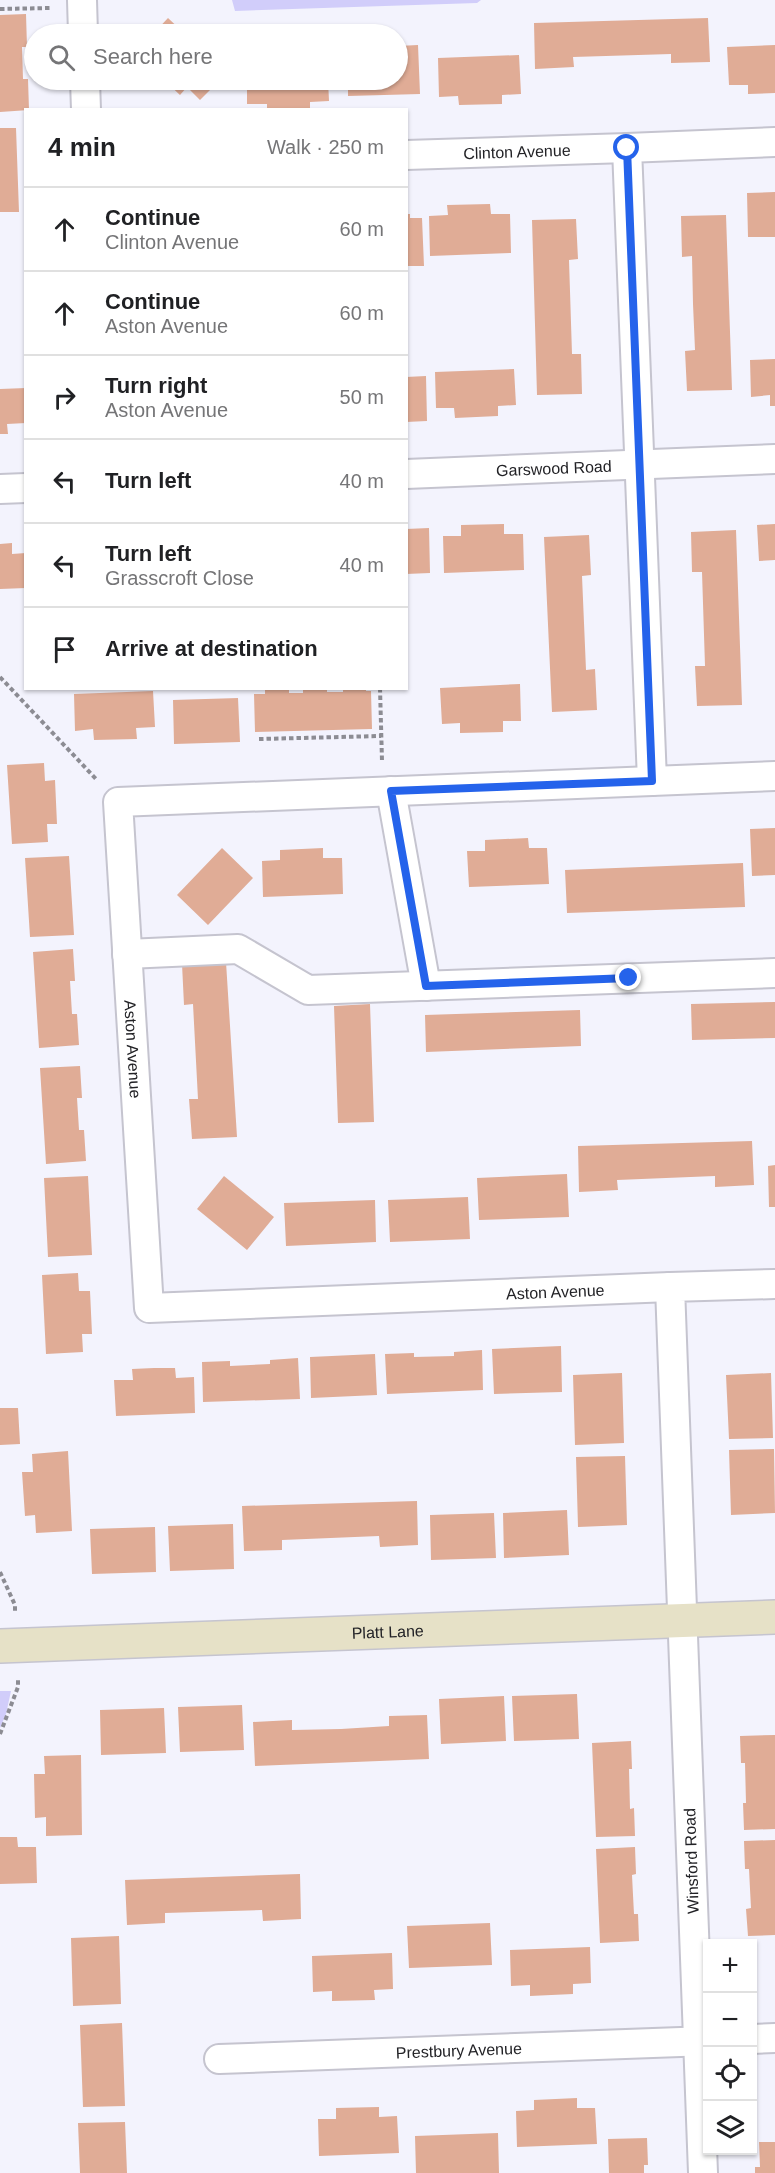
<!DOCTYPE html>
<html lang="en">
<head>
<meta charset="utf-8">
<style>
	body { margin:0; font-family:Helvetica,sans-serif; background:#f6f6f6; color:#202124 }
	.controls { position:absolute; right:18px; bottom:18px; display:grid; overflow:hidden; border-radius:0px; box-shadow:0 2px 4px #0004 }
	.controls button { width:54px; height:54px; display:grid; place-items:center; padding:0; border:0; border-bottom:2px solid #e0e0e0; background:#fff; color:#202124; font:30px sans-serif }
	.stop { position:absolute; width:18px; height:18px; margin:-14px; border:4px solid #2563eb; border-radius:50%; background:#fff }
	.stop.end { background:#2563eb; border-color:#fff; box-shadow:0 2px 6px #0008 }
	.list { margin:0; padding:0; list-style:none }
	h2 { display:flex; justify-content:space-between; align-items:center; height:78px; margin:0; padding:0 24px; font-size:26px }
	h2 small { font-size:20px; font-weight:400; color:#757577 }
	.list li { display:grid; grid-template-columns:39px 1fr auto; gap:18px; align-items:center; box-sizing:border-box; height:84px; padding:0 24px; border-top:2px solid #e0e0e0 }
	.list b { display:block; font-size:22px; white-space:nowrap }
	.list p { margin:0; font-size:20px; white-space:nowrap; color:#757577 }
	.list em { font-size:20px; font-style:normal; color:#757577 }
	.icon { flex:none; width:33px; height:33px; fill:none; stroke:currentColor; stroke-width:2; stroke-linecap:round; stroke-linejoin:round }
	.map { position:relative; flex:none; width:775px; height:2173px; overflow:hidden }
	.search { position:absolute; background:#fff; box-shadow:0 2px 4px #0004; left:24px; top:24px; width:384px; height:66px; display:flex; align-items:center; gap:15px; box-sizing:border-box; padding:0 21px; border-radius:33px; color:#757577; font-size:22px }
	.panel { position:absolute; background:#fff; box-shadow:0 2px 4px #0004; left:24px; top:108px; width:384px; height:582px; border-radius:0px }
	.map>svg:first-child { display:block }
</style>
</head>
<body>
<div class="map">
<svg width="775" height="2173" viewBox="0 0 775 2173">
	<rect width="100%" height="100%" fill="#f3f3fd"/>
	<path fill="#d1cdfa" d="M232,0H481L477,3L235,11Z
		M0,1691H11L6,1714L0,1728Z"/>
	<path fill="#e0ac96" d="M26,14L27,47H22L23,79H28L29,110L0,112V15Z
		M168,18L185,34H153Z
		M708,18L710,62L671,63V54L573,57L574,67L535,69L534,23Z
		M418,45L420,94L348,96V80H398V46Z
		M775,45V93L748,94V85H729L727,47Z
		M519,55L521,94L502,95V104L459,105L458,96L439,97L438,58Z
		M164,80H220L200,100L187,87L180,95Z
		M247,80H328L329,101L310,102V110H267V104H247Z
		M0,128H16L19,212H0Z
		M775,192V237H748L747,193Z
		M490,204L491,214H510L511,253L430,256L429,216L448,215L447,205Z
		M406,214H410V218H422L424,266H406Z
		M726,215L732,390L687,391L685,351L695,350L693,304L692,256L682,257L681,216Z
		M576,219L578,259L569,260L572,354H581L582,394L537,395L532,220Z
		M775,359V406H770V395L751,397L750,360Z
		M514,369L516,405L498,406V416L455,418L454,408H436L435,372Z
		M426,376L427,421L406,422V377Z
		M26,388V423L7,424L8,434H0V389Z
		M504,524V534H523L524,570L444,573L443,536H461V525Z
		M775,524V560L759,561L757,525Z
		M429,528L430,573L406,574V529Z
		M736,530L742,705L697,706L695,666H705L702,572H692L691,532Z
		M589,535L591,575L582,576L586,670L595,669L597,710L552,712L544,537Z
		M12,543V554L26,553V588L0,589V544Z
		M520,684L521,721H503V732L460,733V723L442,724L440,688Z
		M265,688H289V693H303V688H327V692H343V688H366V691H371L372,729L255,732L254,694H265Z
		M153,691L155,727L136,728L137,739L94,740L93,729L75,731L74,694Z
		M238,698L240,742L174,744L173,700Z
		M44,763L45,781L55,780L57,824H47L48,842L12,844L7,765Z
		M775,828V875L752,876L750,829Z
		M528,838L529,848H547L549,884L469,887L467,851H485V840Z
		M222,848L253,878L208,925L177,895Z
		M323,848V858H342L343,894L263,897L262,861L280,860V850Z
		M69,856L74,935L30,937L25,858Z
		M743,863L745,907L567,913L565,870Z
		M73,949L75,981H70L72,1014H77L79,1045L39,1048L33,952Z
		M226,962L237,1137L192,1139L189,1099H198L193,1004L184,1005L182,964Z
		M775,1002V1038L692,1040L691,1004Z
		M370,1004L374,1122L338,1123L334,1006Z
		M580,1010L581,1046L426,1052L425,1015Z
		M80,1066L82,1098H77L79,1130H84L86,1161L46,1164L40,1068Z
		M752,1141L754,1185L715,1187V1176L617,1180L618,1190L579,1192L578,1146Z
		M775,1165V1207H769L768,1166Z
		M567,1174L569,1217L479,1220L477,1178Z
		M88,1176L92,1255L48,1257L44,1178Z
		M224,1176L274,1217L247,1250L197,1209Z
		M468,1197L470,1239L390,1242L388,1200Z
		M375,1200L376,1242L286,1246L284,1203Z
		M78,1273L79,1291H90L92,1334H82L83,1352L46,1354L42,1275Z
		M561,1346L562,1392L494,1394L492,1349Z
		M482,1350L483,1390L387,1394L385,1354L414,1353V1357L454,1356V1352Z
		M375,1354L377,1395L311,1398L310,1357Z
		M298,1358L300,1399L203,1402L202,1362L230,1361V1366L270,1364V1360Z
		M154,1368H175L176,1378L194,1377L195,1413L116,1416L114,1380H133L132,1369Z
		M622,1373L624,1443L575,1445L573,1375Z
		M771,1373L773,1438L729,1439L726,1375Z
		M0,1408H18L20,1444L0,1445Z
		M774,1449L775,1513L731,1515L729,1450Z
		M68,1451L72,1531L36,1533L35,1515L25,1516L22,1472H33L32,1454Z
		M625,1456L627,1525L578,1527L576,1457Z
		M417,1501L418,1545L380,1547L379,1536L282,1540V1550L244,1551L242,1506Z
		M567,1510L569,1555L504,1558L503,1513Z
		M494,1513L496,1558L431,1560L430,1515Z
		M233,1524L234,1569L170,1571L168,1526Z
		M155,1527L156,1572L92,1574L90,1529Z
		M577,1694L579,1739L514,1741L512,1696Z
		M504,1696L506,1741L441,1744L439,1699Z
		M242,1705L244,1750L180,1752L178,1707Z
		M164,1708L166,1753L101,1755L100,1710Z
		M427,1715L429,1759L255,1766L253,1722L292,1720V1730L341,1729L389,1726V1716Z
		M775,1735V1829L744,1830L743,1803H746L745,1763H741L740,1736Z
		M631,1741L632,1769H629L630,1809L634,1808L635,1836L596,1837L592,1743Z
		M81,1755L82,1835L46,1836V1817L35,1818L34,1774H45L44,1756Z
		M0,1837H17L18,1847H36L37,1883L0,1884Z
		M775,1840V1935L748,1936L746,1909L751,1908L750,1889L749,1869H745L744,1841Z
		M635,1847L636,1874L632,1875L633,1895L634,1914H638L639,1941L600,1943L596,1849Z
		M300,1874L301,1919L263,1921L262,1910L165,1913V1923L127,1925L125,1880Z
		M490,1923L492,1965L409,1968L407,1926Z
		M119,1936L121,2004L73,2006L71,1938Z
		M590,1947L591,1983L573,1984V1994L530,1996V1985L511,1986L510,1950Z
		M392,1953L393,1989L374,1990L375,2000L332,2001V1991L313,1992L312,1956Z
		M122,2023L125,2106L83,2107L80,2025Z
		M577,2098V2108H595L597,2144L517,2147L516,2111L534,2110V2100Z
		M379,2107V2117L397,2116L399,2153L319,2156L318,2119H336V2108Z
		M125,2122L127,2173H80L78,2123Z
		M498,2133L499,2173H416L415,2136Z
		M647,2138L648,2165H644V2173H609L608,2139Z
		M759,2142H775V2173H755V2167H760Z"/>
	<g fill="none" stroke-linecap="round" stroke-linejoin="round">
		<g stroke="#c5c4cf" stroke-width="32">
			<g id="street">
				<path d="M82,0L83,34"/>
				<path d="M85,80L86,110"/>
				<path d="M775,142L627,148L652,781L775,776"/>
				<path id="s1" d="M406,155L627,148"/>
				<path id="s2" d="M406,474L775,459"/>
				<path d="M0,489L26,488"/>
				<path id="s3" d="M652,781L118,802L149,1308L670,1287"/>
				<path d="M391,791L426,986"/>
				<path d="M127,954L238,949L308,990L775,973"/>
				<path d="M752,2039L775,2038"/>
				<path id="s4" d="M219,2059L708,2041"/>
				<path d="M703,2173L670,1287L775,1284"/>
			</g>
		</g>
		<g stroke="#c5c4cf" stroke-width="36">
			<g id="secondary">
				<path id="s5" d="M0,1646L775,1617"/>
			</g>
		</g>
		<path stroke="#8c8c93" stroke-width="4" stroke-dasharray="4.5 3" stroke-linecap="butt" d="M0,9L50,8
			M0,677L97,780
			M380,688L382,761
			M259,739L381,736
			M0,1572L15,1605V1613
			M0,1734L18,1687V1680"/>
		<use href="#street" stroke="#fff" stroke-width="28"/>
		<use href="#secondary" stroke="#e6e1c7" stroke-width="33"/>
	</g>
	<g fill="none" stroke-linecap="round" stroke-linejoin="round">
		<path stroke="#2563eb" stroke-width="8" d="M627,148L652,781L391,791L426,986L629,978"/>
	</g>
	<g text-anchor="middle" stroke-width="5" stroke-linejoin="round" paint-order="stroke">
		<g font-size="16" fill="#222226" stroke="#fff">
			<text dy="6" stroke="none"><textPath href="#s1" startOffset="111">Clinton Avenue</textPath></text>
			<text dy="6" stroke="none"><textPath href="#s2" startOffset="148">Garswood Road</textPath></text>
			<text dy="6" stroke="none"><textPath href="#s3" startOffset="782">Aston Avenue</textPath></text>
			<text dy="6" stroke="none"><textPath href="#s3" startOffset="1448">Aston Avenue</textPath></text>
			<text dy="6" stroke="none"><textPath href="#s5" startOffset="388">Platt Lane</textPath></text>
			<text transform="translate(691 1861) rotate(-92)" y="6">Winsford Road</text>
			<text dy="6" stroke="none"><textPath href="#s4" startOffset="240">Prestbury Avenue</textPath></text>
		</g>
	</g>
</svg>
<div class="controls">
<button>+</button>
<button>−</button>
<button><svg class="icon" aria-label="locate" viewBox="0 0 24 24"><circle cx="12" cy="12" r="6"/><path d="M12 2v4M12 18v4M2 12h4M18 12h4"/></svg></button>
<button><svg class="icon" aria-label="layers" viewBox="0 0 24 24"><path d="M12 4l9 5-9 5-9-5zM3 14l9 5 9-5"/></svg></button>
</div>
<div class="stop" style="left:627px;top:148px"></div>
<div class="stop end" style="left:629px;top:978px"></div>
<div class="search"><svg class="icon" aria-label="search" viewBox="0 0 24 24"><circle cx="10" cy="10" r="6"/><path d="M15 15l6 6"/></svg>Search here</div>
<section class="panel">
<h2>4 min<small>Walk · 250 m</small></h2>
<ul class="list">
<li><svg class="icon" aria-label="ahead" viewBox="0 0 24 24"><path d="M12 20V5M6 11l6-6 6 6"/></svg><div><b>Continue</b><p>Clinton Avenue</p></div><em>60 m</em></li>
<li><svg class="icon" aria-label="ahead" viewBox="0 0 24 24"><path d="M12 20V5M6 11l6-6 6 6"/></svg><div><b>Continue</b><p>Aston Avenue</p></div><em>60 m</em></li>
<li><svg class="icon" aria-label="right" viewBox="0 0 24 24"><path d="M7 20v-9h11M14 6l5 5-5 5"/></svg><div><b>Turn right</b><p>Aston Avenue</p></div><em>50 m</em></li>
<li><svg class="icon" aria-label="left" viewBox="0 0 24 24"><path d="M17 20v-9H6M10 6l-5 5 5 5"/></svg><div><b>Turn left</b></div><em>40 m</em></li>
<li><svg class="icon" aria-label="left" viewBox="0 0 24 24"><path d="M17 20v-9H6M10 6l-5 5 5 5"/></svg><div><b>Turn left</b><p>Grasscroft Close</p></div><em>40 m</em></li>
<li><svg class="icon" aria-label="arrive" viewBox="0 0 24 24"><path d="M6 21V4h12l-3 4 3 4H6"/></svg><div><b>Arrive at destination</b></div></li>
</ul>
</section>
</div>
</body>
</html>
